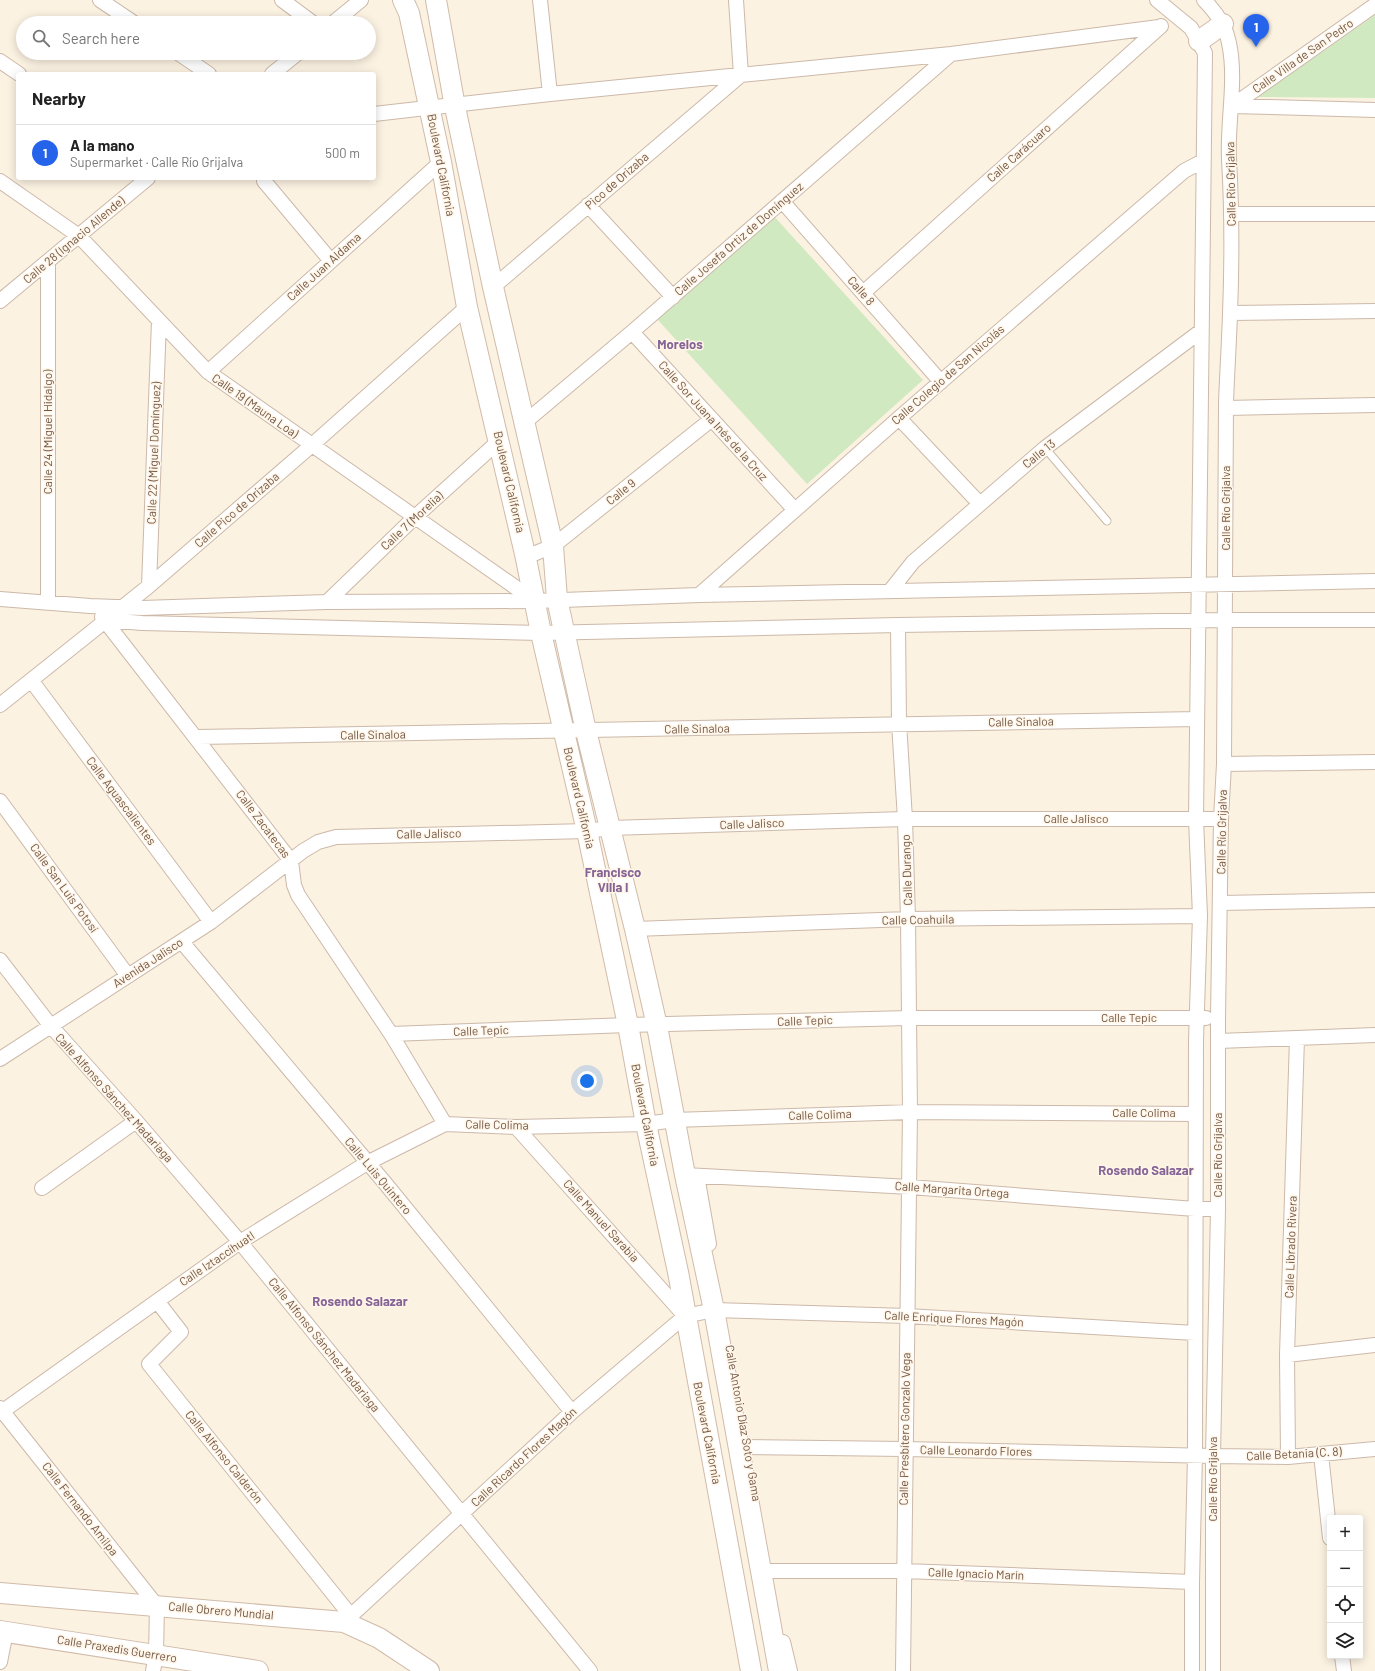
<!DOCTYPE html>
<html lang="en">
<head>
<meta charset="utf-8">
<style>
	body { margin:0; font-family:Barlow,sans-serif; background:#f6f6f6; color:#222 }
	.controls { position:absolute; right:12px; bottom:12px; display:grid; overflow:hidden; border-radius:4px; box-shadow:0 2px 10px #0003 }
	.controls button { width:36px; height:36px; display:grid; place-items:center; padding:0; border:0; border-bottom:1px solid #e0e0e0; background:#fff; color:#222; font:20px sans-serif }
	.you { position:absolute; left:587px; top:1081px; width:14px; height:14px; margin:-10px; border:3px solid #fff; border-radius:50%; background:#1a73e8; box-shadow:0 0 0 6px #1a73e833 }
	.badge { display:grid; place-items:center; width:26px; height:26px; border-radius:50%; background:#2563eb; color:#fff; font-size:13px; font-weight:700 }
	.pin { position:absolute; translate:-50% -33px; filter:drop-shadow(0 1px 2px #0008) }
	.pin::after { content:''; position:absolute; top:21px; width:14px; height:12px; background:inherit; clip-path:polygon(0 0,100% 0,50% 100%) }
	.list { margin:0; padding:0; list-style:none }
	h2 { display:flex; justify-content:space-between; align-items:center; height:52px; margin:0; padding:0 16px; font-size:17px }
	h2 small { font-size:13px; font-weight:400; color:#767676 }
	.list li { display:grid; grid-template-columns:26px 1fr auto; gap:12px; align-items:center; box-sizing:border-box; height:56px; padding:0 16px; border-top:1px solid #e0e0e0 }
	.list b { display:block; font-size:15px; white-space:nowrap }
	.list p { margin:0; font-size:13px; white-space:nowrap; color:#767676 }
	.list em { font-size:13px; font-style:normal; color:#767676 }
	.icon { flex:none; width:22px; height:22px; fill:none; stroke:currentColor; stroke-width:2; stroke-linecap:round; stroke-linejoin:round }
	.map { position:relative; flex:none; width:1375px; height:1671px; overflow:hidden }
	.search { position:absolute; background:#fff; box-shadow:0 2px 10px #0003; left:16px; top:16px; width:360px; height:44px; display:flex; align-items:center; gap:10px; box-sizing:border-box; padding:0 14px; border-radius:22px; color:#767676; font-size:15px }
	.panel { position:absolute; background:#fff; box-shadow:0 2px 10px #0003; left:16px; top:72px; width:360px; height:108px; border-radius:4px }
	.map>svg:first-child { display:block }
</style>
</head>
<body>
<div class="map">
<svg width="1375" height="1671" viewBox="0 0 1375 1671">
	<rect width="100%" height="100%" fill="#fcf2e2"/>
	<path fill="#d1e9c1" d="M1375,15V98L1258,97Z
		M772,214L923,380L807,484L657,319Z"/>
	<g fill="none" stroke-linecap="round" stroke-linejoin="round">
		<g stroke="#ccb9a9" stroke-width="9">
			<path id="lane" d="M1045,448L1107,521"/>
		</g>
		<g stroke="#ccb9a9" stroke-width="16">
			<path id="street" d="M100,0L134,23
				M282,0L313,23
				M540,0L550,94
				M1157,0L1191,28L1205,53L1196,819L1200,916L1196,1041L1195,1455L1192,1582V1671
				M1204,0C1216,12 1226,26 1229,43C1237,81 1227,121 1229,159C1232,211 1232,262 1230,314C1229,344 1227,374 1226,403C1225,524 1224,644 1224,764L1221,819L1218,1017V1209L1213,1456V1671
				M333,23L361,0
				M178,53L209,74
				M0,61L19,74
				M272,74L298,53
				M1232,106L1375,5
				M1232,106L1375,110
				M374,114L550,94L951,54L1159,27
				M0,181L79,236L208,372L535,601
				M264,181L331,261
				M782,201L941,382
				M588,205L673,297
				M1232,214H1375
				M493,287L741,75L736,0
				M863,293L1161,26
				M0,301L148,178
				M1230,313L1375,311
				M632,332L794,509
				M208,372L441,162
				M1226,408L1375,405
				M899,418L980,504
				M524,423L632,332L951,54
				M526,557L553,546L712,419
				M149,586L159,321
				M890,591L913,562L1045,448L1201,331
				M699,595L899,418L1184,171L1203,161
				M0,599L90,606L142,608L327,602L535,601L699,595L1375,581
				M48,602V261
				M327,602L415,517L499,441
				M102,617L291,861L294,885L298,895L391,1034L445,1124
				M106,620L142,623L541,633L898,625L1225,620H1375
				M898,625L899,723L905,819L908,919L910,1112L903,1671
				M31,680L211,922
				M0,705L149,586L312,445L467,307
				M197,737L1197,719
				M1224,764L1375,762
				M0,801L128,976
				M1221,903L1375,900
				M635,929L908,919L1200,916
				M182,942L385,1183L572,1412
				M0,960L50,1025L136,1121L240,1242L590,1671
				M391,1034L628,1025L909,1018H1206
				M1218,1041L1375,1035
				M0,1059L211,922L303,851L318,842L336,837L587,831L610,828L905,819H1221
				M516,1127L685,1316
				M685,1175L910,1187L1195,1209H1218
				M697,1176L709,1244
				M42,1188L136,1121
				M157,1301L181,1332L149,1364L351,1616
				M1287,1355L1375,1345
				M0,1408L157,1606L156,1655L153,1671
				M0,1413L240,1242L367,1163L445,1124L516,1127L646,1124L674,1120L910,1112L1196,1114
				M739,1447L905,1449L1213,1456L1288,1457L1375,1449
				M1321,1454L1330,1538
				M1288,1457L1287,1355L1297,1038
				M760,1571H904L1192,1582
				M344,1622L572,1412L685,1316L714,1310L907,1316L1195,1333
				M783,1642L790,1671
				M1342,1656L1344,1671
				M0,1662L6,1632"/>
		</g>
		<g stroke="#d1bba9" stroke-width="22">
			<path id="secondary" d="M403,0L409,13L441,162L467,307L525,554L541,633L587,831L628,1025L646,1124L678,1272L751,1671
				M436,0L455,107L493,287L553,546L557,599L586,731L635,929L657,1026L685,1175L714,1310L779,1671
				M1199,41L1223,24
				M0,1593L344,1622L379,1638L429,1671
				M0,1631L258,1671"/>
		</g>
		<use href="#lane" stroke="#fff" stroke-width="7"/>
		<use href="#street" stroke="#fff" stroke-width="14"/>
		<use href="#secondary" stroke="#fff" stroke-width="20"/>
	</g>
	<g text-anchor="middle" stroke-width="3" stroke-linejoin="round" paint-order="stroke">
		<g font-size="12" fill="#725849" stroke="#fff6e8">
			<text transform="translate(1303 56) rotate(-35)" y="4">Calle Villa de San Pedro</text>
			<text transform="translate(1019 153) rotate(-42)" y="4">Calle Carácuaro</text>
			<text transform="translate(441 165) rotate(79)" y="4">Boulevard California</text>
			<text transform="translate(617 181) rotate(-41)" y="4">Pico de Orizaba</text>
			<text transform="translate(1231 184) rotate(-91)" y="4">Calle Río Grijalva</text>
			<text transform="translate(739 239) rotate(-41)" y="4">Calle Josefa Ortiz de Domínguez</text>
			<text transform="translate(74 240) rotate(-40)" y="4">Calle 28 (Ignacio Allende)</text>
			<text transform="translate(324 267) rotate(-42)" y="4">Calle Juan Aldama</text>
			<text transform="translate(861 291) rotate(49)" y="4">Calle 8</text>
			<text transform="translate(948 375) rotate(-41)" y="4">Calle Colegio de San Nicolás</text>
			<text transform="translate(255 406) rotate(35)" y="4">Calle 19 (Mauna Loa)</text>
			<text transform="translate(713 421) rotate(48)" y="4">Calle Sor Juana Inés de la Cruz</text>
			<text transform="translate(48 432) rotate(-90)" y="4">Calle 24 (Miguel Hidalgo)</text>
			<text transform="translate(154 453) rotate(-88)" y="4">Calle 22 (Miguel Domínguez)</text>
			<text transform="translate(1039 454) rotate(-39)" y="4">Calle 13</text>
			<text transform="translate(509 482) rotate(77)" y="4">Boulevard California</text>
			<text transform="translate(621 492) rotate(-39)" y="4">Calle 9</text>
			<text transform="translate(1226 508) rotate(-90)" y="4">Calle Río Grijalva</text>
			<text transform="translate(237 510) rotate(-41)" y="4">Calle Pico de Orizaba</text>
			<text transform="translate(412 521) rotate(-43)" y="4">Calle 7 (Morelia)</text>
			<text transform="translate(1021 722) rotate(-1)" y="4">Calle Sinaloa</text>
			<text transform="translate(697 729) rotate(-1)" y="4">Calle Sinaloa</text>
			<text transform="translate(373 735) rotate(-1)" y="4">Calle Sinaloa</text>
			<text transform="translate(579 798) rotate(77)" y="4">Boulevard California</text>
			<text transform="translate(121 801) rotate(53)" y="4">Calle Aguascalientes</text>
			<text x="1076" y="823">Calle Jalisco</text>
			<text transform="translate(263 824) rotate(53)" y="4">Calle Zacatecas</text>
			<text transform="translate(752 824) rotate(-2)" y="4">Calle Jalisco</text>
			<text transform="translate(1222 832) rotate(-89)" y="4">Calle Río Grijalva</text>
			<text transform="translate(429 834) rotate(-1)" y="4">Calle Jalisco</text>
			<text transform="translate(907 870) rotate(-92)" y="4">Calle Durango</text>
			<text transform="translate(64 888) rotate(54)" y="4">Calle San Luis Potosí</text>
			<text transform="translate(918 920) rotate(-1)" y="4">Calle Coahuila</text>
			<text transform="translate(148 963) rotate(-33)" y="4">Avenida Jalisco</text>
			<text x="1129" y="1022">Calle Tepic</text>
			<text transform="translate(805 1021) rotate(-2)" y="4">Calle Tepic</text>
			<text transform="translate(481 1031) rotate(-2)" y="4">Calle Tepic</text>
			<text transform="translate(114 1098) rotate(48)" y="4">Calle Alfonso Sánchez Madariaga</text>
			<text x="1144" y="1117">Calle Colima</text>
			<text transform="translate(645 1115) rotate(79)" y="4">Boulevard California</text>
			<text transform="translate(820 1115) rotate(-2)" y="4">Calle Colima</text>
			<text transform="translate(497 1125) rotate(1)" y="4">Calle Colima</text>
			<text transform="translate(1218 1155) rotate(-90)" y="4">Calle Río Grijalva</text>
			<text transform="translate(378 1176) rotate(50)" y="4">Calle Luis Quintero</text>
			<text transform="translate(952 1190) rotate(4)" y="4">Calle Margarita Ortega</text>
			<text transform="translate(601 1221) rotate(48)" y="4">Calle Manuel Sarabia</text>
			<text transform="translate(1291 1247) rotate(-88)" y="4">Calle Librado Rivera</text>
			<text transform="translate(217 1259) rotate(-34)" y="4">Calle Iztaccíhuatl</text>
			<text transform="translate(954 1319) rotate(3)" y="4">Calle Enrique Flores Magón</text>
			<text transform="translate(324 1345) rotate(51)" y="4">Calle Alfonso Sánchez Madariaga</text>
			<text transform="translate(743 1423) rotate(80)" y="4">Calle Antonio Díaz Soto y Gama</text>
			<text transform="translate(905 1429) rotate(-89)" y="4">Calle Presbítero Gonzalo Vega</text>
			<text transform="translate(707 1433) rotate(79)" y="4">Boulevard California</text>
			<text transform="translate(976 1451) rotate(1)" y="4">Calle Leonardo Flores</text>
			<text transform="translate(1294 1454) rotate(-3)" y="4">Calle Betania (C. 8)</text>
			<text transform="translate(224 1457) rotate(51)" y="4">Calle Alfonso Calderón</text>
			<text transform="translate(524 1457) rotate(-43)" y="4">Calle Ricardo Flores Magón</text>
			<text transform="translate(1213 1479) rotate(-90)" y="4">Calle Río Grijalva</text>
			<text transform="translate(80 1509) rotate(52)" y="4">Calle Fernando Amilpa</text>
			<text transform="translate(976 1574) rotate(2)" y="4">Calle Ignacio Marín</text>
			<text transform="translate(221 1611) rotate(5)" y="4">Calle Obrero Mundial</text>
			<text transform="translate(117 1649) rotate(9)" y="4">Calle Praxedis Guerrero</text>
		</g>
		<g font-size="13" font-weight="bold" fill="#856496" stroke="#fff6e8">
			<text x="680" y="349">Morelos</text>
			<text x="613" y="877">Francisco<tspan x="613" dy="15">Villa I</tspan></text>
			<text x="1146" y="1175">Rosendo Salazar</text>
			<text x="360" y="1306">Rosendo Salazar</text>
		</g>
	</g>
</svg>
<div class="controls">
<button>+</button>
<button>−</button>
<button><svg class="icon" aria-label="locate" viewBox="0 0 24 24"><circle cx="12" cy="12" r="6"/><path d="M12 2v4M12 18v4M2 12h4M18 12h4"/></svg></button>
<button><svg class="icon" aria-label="layers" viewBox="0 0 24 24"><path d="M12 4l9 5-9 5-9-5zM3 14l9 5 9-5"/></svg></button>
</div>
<div class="you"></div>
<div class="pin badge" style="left:1256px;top:47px">1</div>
<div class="search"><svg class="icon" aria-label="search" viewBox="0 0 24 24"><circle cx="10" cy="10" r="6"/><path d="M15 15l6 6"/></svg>Search here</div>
<section class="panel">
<h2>Nearby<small></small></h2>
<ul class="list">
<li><span class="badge">1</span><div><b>A la mano</b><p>Supermarket · Calle Río Grijalva</p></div><em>500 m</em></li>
</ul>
</section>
</div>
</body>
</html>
